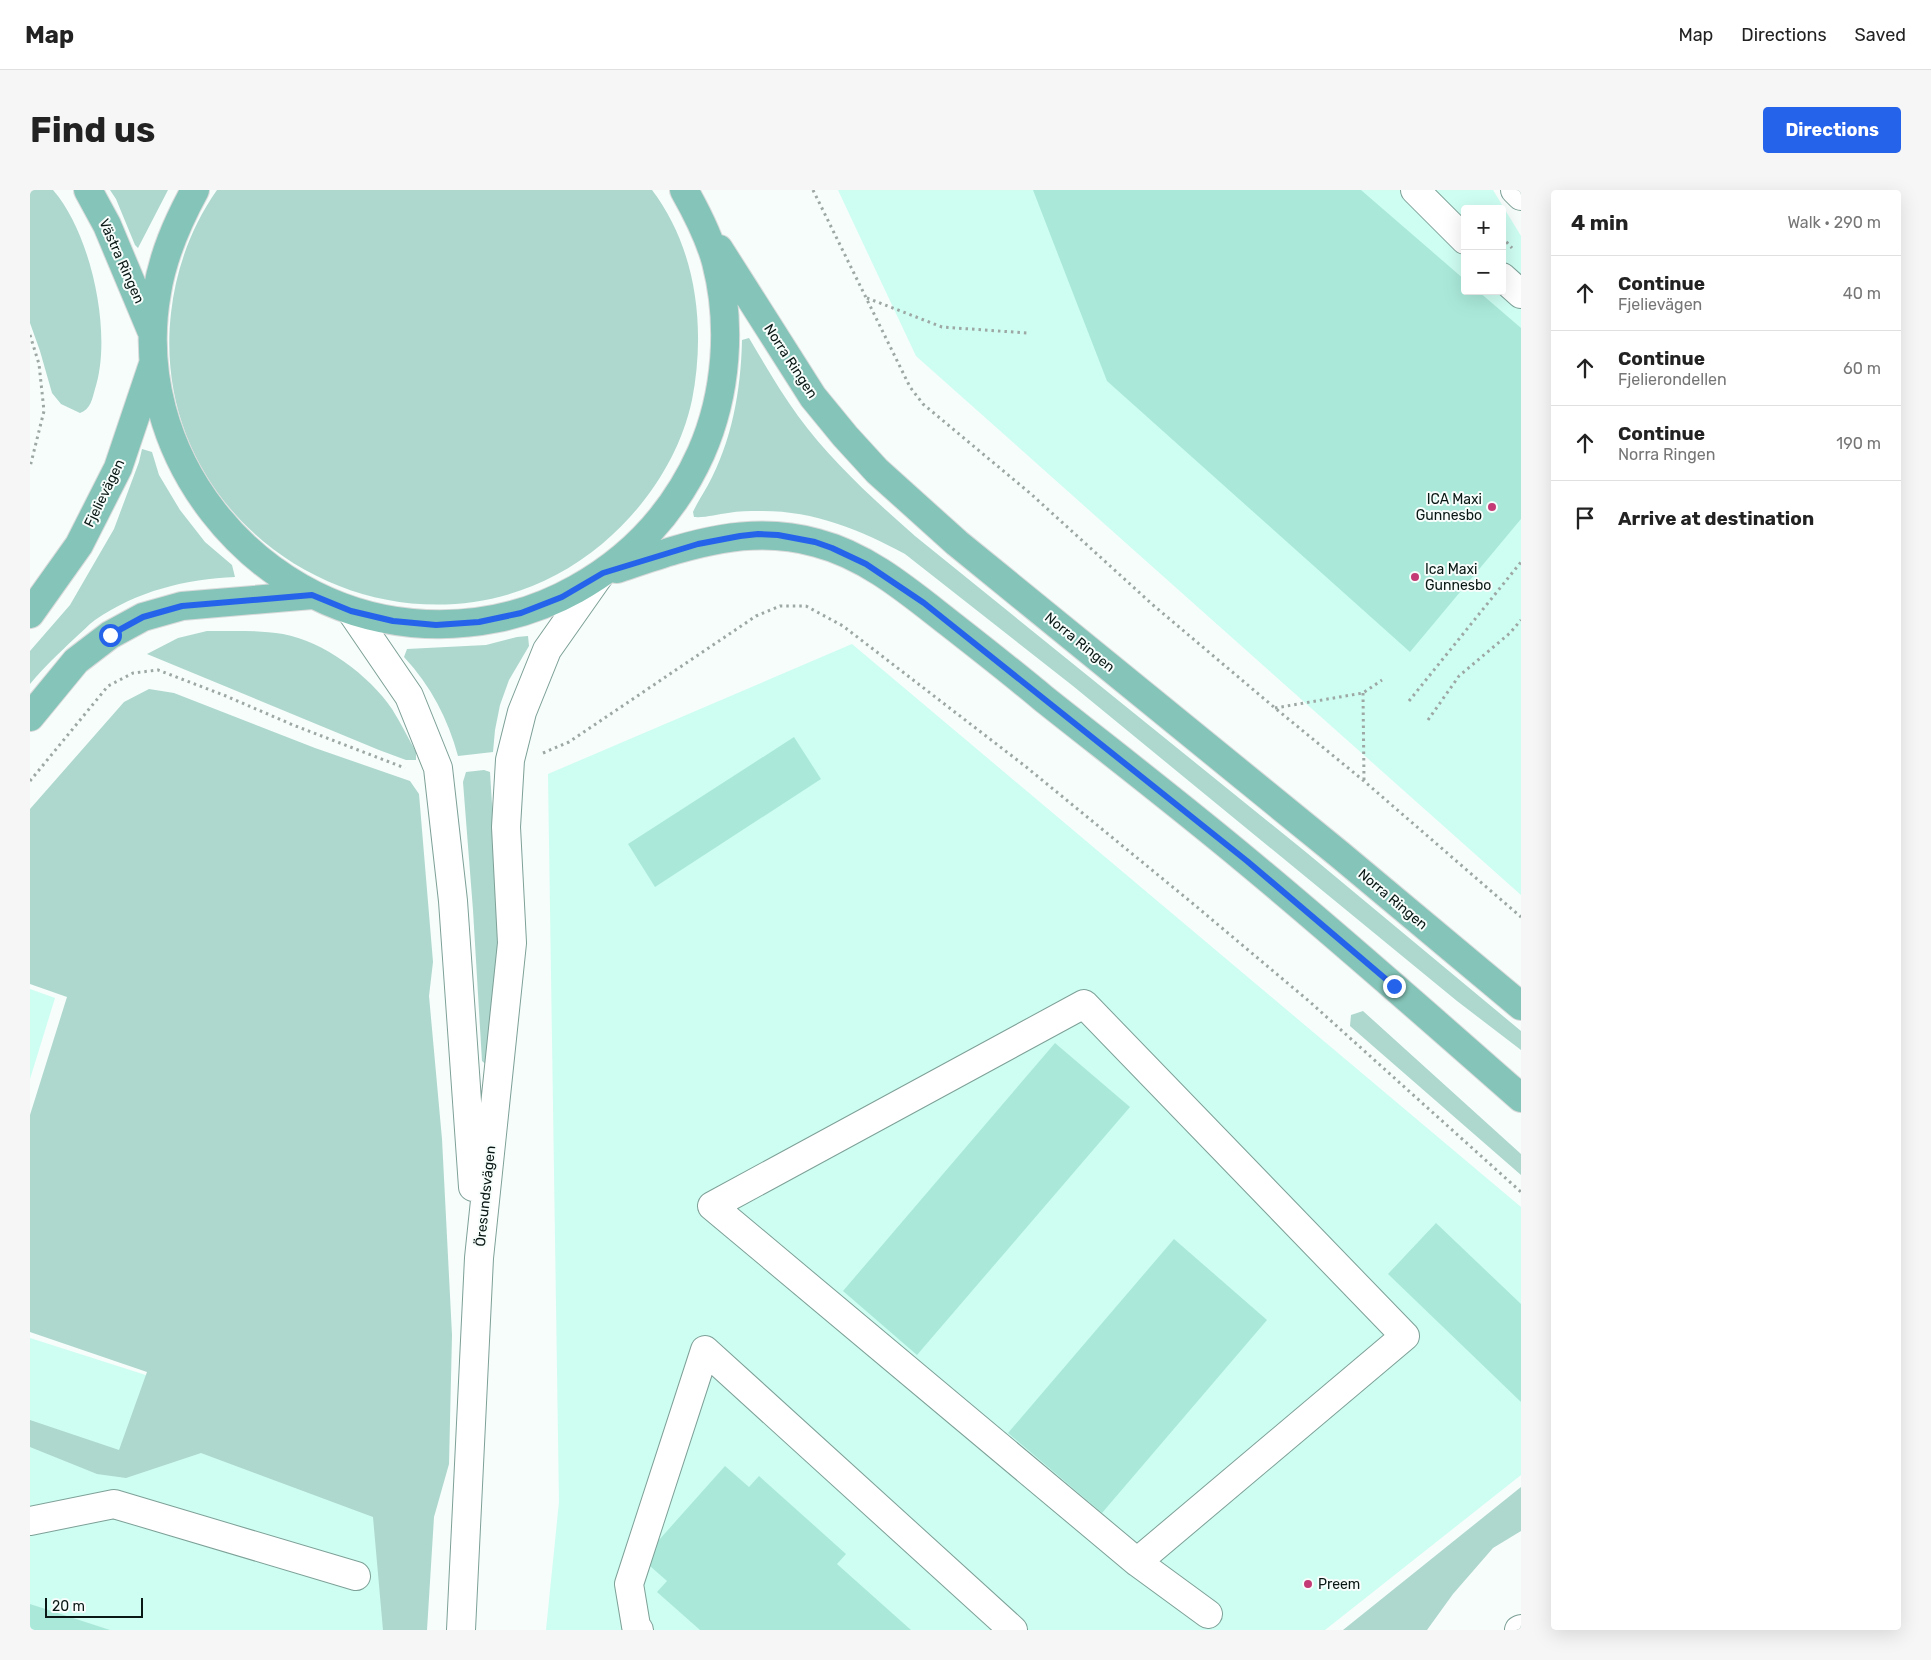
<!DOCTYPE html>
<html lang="en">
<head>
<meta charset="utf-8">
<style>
	body { margin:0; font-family:Rubik,sans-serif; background:#f6f6f6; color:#222 }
	.controls { position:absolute; right:15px; top:15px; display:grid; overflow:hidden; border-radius:5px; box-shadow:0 5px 20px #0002 }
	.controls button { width:45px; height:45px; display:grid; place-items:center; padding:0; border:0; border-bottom:1px solid #e0e0e0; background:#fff; color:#222; font:25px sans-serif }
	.scale { position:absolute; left:15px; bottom:12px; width:98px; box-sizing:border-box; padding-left:5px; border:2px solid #0a1815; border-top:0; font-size:14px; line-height:18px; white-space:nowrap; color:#0a1815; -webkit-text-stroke:4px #f6fdfb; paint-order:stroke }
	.stop { position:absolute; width:15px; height:15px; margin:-11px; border:4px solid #2563eb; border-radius:50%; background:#fff }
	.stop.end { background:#2563eb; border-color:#fff; box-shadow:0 1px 5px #0008 }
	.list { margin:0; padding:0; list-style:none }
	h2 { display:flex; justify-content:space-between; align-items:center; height:65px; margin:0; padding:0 20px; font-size:21px }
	h2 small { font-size:16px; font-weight:400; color:#767676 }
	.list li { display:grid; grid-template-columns:32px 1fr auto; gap:15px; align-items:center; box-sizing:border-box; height:75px; padding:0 20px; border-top:1px solid #e0e0e0 }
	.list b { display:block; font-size:19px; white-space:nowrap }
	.list p { margin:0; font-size:16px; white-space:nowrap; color:#767676 }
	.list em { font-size:16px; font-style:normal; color:#767676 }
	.icon { flex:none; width:28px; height:28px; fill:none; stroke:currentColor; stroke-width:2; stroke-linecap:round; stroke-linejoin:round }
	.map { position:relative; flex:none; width:1491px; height:1440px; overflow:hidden; border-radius:5px }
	header { display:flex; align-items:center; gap:30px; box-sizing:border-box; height:70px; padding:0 25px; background:#fff; border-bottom:1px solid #e0e0e0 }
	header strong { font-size:24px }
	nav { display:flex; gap:28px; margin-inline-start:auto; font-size:18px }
	.intro { display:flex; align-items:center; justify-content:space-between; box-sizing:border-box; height:120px; padding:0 30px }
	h1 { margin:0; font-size:35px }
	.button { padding:12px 22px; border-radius:5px; background:#2563eb; color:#fff; font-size:18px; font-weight:700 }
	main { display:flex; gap:30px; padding:0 30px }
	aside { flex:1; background:#fff; border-radius:5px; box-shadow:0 5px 20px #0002 }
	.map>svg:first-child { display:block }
</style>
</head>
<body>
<header>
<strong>Map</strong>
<nav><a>Map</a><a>Directions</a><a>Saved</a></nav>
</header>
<div class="intro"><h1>Find us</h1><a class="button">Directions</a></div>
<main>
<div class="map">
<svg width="1491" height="1440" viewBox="0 0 1491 1440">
	<rect width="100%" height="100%" fill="#f6fdfb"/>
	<path fill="#cefdf1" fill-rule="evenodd" d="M808,0H1463L1491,46V705L886,166ZM1435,19H1472V101H1435Z
		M822,454L1491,1017V1285L1295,1440H516L529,1312L518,584Z
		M0,799L25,808L0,889Z
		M0,1148L356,1262L373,1440H0Z"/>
	<path fill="#aed7cd" d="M0,0H23C61,43 83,144 65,199C62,209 61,219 50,223L31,214L22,203L10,161L0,133Z
		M80,0H138L108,58L105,55L86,9Z
		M187,0H622C667,59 676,139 662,210C650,266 616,317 572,354C392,504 115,356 141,123C146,79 161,37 187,0Z
		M719,148C735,175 750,201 768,226C801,271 843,309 885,346L1277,663L1491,841V860L1427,811L1043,496L875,364C829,339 782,320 729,321C719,321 709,321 698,323C688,324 675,328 664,327L663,322C667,313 673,304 678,295C702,251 711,200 712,150Z
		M112,259L122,262L129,285L150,320L175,352L202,375L205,387C156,389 107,401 65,430C58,435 52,442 45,448C29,463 14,477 0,494V461L40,415L84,339L109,272Z
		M177,441C202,441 228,440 253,444C293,451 340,486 362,519C371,533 378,548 386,562V570H376L349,560L117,464L148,448Z
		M498,446L499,456L479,490L470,515L465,540L463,562L428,566C418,529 401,496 374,467L377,459L456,455L487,447Z
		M119,499L144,503L285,558L380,591L389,604L403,772L399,806L412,949L422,1145L419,1274L404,1327L397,1440H353L343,1327L171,1263L96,1288L67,1284L0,1257V1230L89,1260L117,1182L0,1142V925L37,807L0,794V619L94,512Z
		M454,580L460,582L470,743L459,877L452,871L443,720L433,592L436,582Z
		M1333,821L1491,964V985L1320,836L1321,825Z
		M1491,1297V1341L1463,1358L1423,1404L1397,1440H1313Z"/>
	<path fill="#aae9da" d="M1003,0H1331L1435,90V101H1448L1491,138V329L1380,462L1077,191Z
		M764,547L791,589L625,697L598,654Z
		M1025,853L1100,917L887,1165L813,1101Z
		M1406,1033L1491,1114V1212L1358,1084Z
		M1144,1049L1237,1130L1072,1323L978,1243Z
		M695,1276L719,1297L729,1286L816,1364L807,1374L881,1440H670L627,1402L637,1391L612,1369Z
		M0,1414L80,1440H0Z"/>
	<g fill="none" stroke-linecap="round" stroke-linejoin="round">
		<g stroke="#7da097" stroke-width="30">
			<path id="minor" d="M1385,0L1435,50
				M1485,0L1491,6
				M1472,87L1491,104
				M321,421L379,506L408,578L423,711L443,997
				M0,1331L84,1314L326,1386
				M1107,1372L1375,1146L1054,814L682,1016L1107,1372L1178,1424
				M431,1440L449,1068L482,753L476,637L480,570L492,522L517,460L569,386
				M609,1440L606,1436L599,1394L675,1160L983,1440
				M1489,1440L1491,1439"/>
		</g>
		<g stroke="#d8dada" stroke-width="30">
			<path id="major" d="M58,0L77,35L121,140
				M165,0C147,33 133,65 127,102C98,262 221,418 382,433C439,438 496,427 546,399C602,368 645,321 671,263C697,204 702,134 686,72C679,46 667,23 654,0
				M689,59L783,207L815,246L847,281L927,353L1309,664L1491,816
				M587,379C653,357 716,333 787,353C837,366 878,401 919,433C951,458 983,483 1014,509C1082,563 1151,616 1218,672C1311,749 1401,829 1491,908
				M0,424L49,355L88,278L123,174
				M0,527L46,471L80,445L113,427L152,416L282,405"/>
		</g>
		<path stroke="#9da7a4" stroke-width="3" stroke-dasharray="2.5 4" stroke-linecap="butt" d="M783,0L880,197L893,214L1001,304L1123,415L1245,518L1334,591L1491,727
			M1472,47L1482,58
			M837,108L912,137L997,143
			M0,145L9,174L14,221L0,277
			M1333,503L1334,590
			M1379,511L1491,372
			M1245,518L1333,503L1352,490
			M1398,530L1429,486L1480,443L1491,430
			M513,563L539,552L726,426L750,416H776L813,436L995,576L1161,712L1280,812L1491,1002
			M0,591L78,496L103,483L128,480L196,506L263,535L375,578"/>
		<use href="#minor" stroke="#fff" stroke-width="28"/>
		<use href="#major" stroke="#85c4b8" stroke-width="28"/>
	</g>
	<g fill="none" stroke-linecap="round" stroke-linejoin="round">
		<path stroke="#2563eb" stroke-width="6" d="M80,445L113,427L152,416L282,405L321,421L363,431L406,435L449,432L491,423L532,407L573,383L668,354L710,346L728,344L748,345L785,352L802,358L836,374L894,413L1217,671L1364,796"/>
	</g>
	<g fill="#c33a75" stroke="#f6fdfb" stroke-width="2">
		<circle cx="1462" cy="317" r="5"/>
		<circle cx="1385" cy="387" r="5"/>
		<circle cx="1278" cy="1394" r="5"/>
	</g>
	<g text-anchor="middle" stroke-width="4" stroke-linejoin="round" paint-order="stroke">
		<g font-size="14" fill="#0a1815" stroke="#f6fdfb">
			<text transform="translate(92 71) rotate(66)" y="5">Västra Ringen</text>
			<text transform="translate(761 171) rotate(57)" y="5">Norra Ringen</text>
			<text transform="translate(74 303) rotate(-64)" y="5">Fjelievägen</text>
			<text transform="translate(1050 452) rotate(39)" y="5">Norra Ringen</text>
			<text transform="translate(1363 709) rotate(40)" y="5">Norra Ringen</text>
			<text transform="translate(455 1006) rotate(-84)" y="5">Öresundsvägen</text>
		</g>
		<g font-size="14" fill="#0a1815" stroke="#f6fdfb" text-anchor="start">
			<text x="1452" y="314" text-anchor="end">ICA Maxi<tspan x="1452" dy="16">Gunnesbo</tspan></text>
			<text x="1395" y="384">Ica Maxi<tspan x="1395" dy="16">Gunnesbo</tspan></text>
			<text x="1288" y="1399">Preem</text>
		</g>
	</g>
</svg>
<div class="controls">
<button>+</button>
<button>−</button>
</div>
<div class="scale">20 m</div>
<div class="stop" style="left:80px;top:445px"></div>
<div class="stop end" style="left:1364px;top:796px"></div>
</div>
<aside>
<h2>4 min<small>Walk · 290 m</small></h2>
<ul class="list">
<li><svg class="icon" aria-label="ahead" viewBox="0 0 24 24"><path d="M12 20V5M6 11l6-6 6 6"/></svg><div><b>Continue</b><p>Fjelievägen</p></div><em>40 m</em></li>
<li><svg class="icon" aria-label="ahead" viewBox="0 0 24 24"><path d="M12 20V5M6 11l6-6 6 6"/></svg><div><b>Continue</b><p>Fjelierondellen</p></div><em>60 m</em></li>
<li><svg class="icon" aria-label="ahead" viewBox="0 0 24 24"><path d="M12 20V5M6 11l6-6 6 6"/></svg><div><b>Continue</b><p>Norra Ringen</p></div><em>190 m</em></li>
<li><svg class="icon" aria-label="arrive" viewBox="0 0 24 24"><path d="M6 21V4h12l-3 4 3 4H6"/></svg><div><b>Arrive at destination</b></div></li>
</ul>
</aside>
</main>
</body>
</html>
